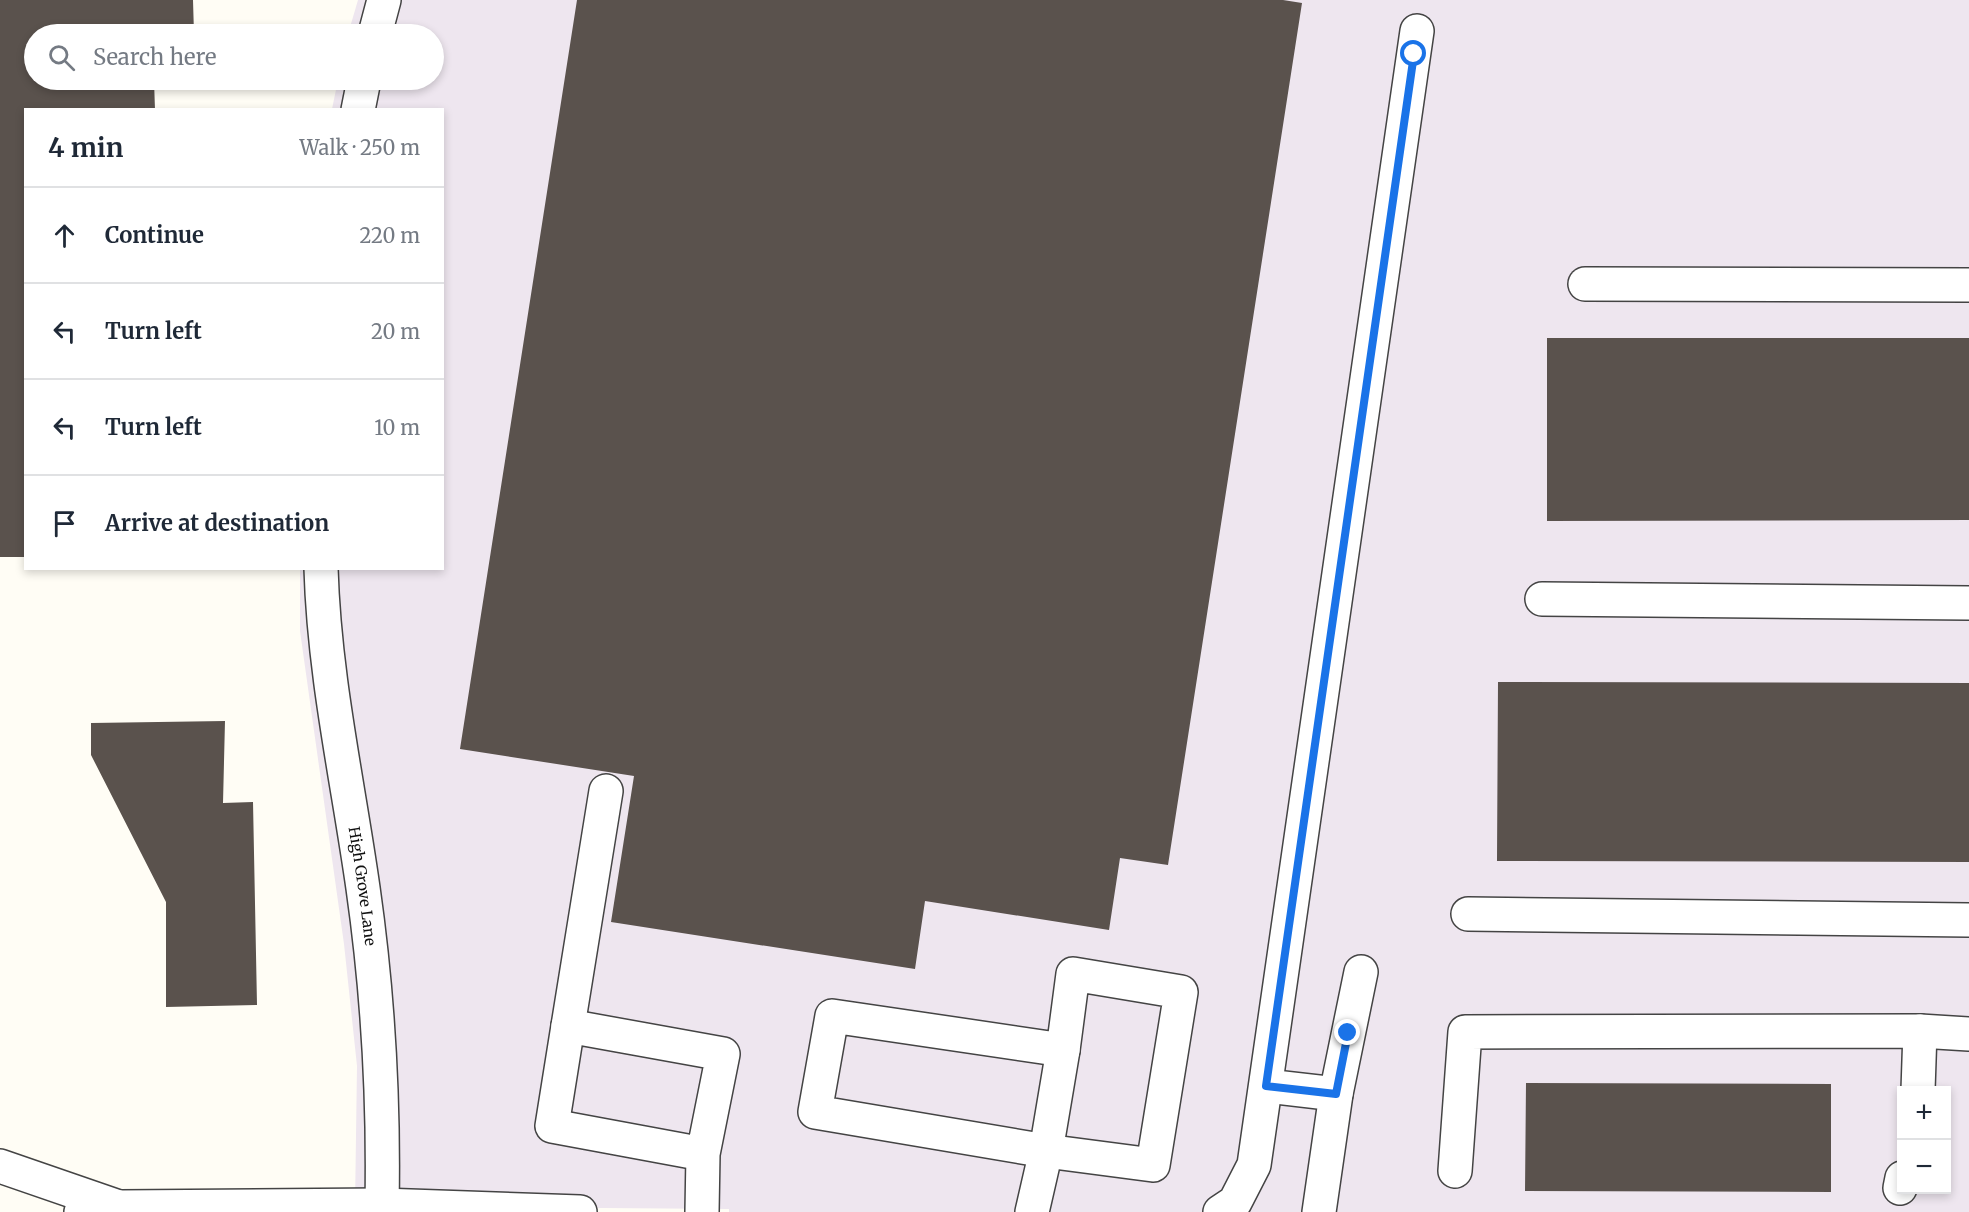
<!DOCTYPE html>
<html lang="en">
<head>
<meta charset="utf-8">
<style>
	body { margin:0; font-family:Merriweather,serif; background:#f2f2f3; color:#1f2937 }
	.controls { position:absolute; right:18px; bottom:18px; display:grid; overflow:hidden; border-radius:0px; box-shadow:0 3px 9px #0003 }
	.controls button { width:54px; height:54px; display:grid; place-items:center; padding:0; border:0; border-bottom:2px solid #e0e1e3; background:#fff; color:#1f2937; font:30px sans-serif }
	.stop { position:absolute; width:18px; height:18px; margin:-14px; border:4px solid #1a73e8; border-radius:50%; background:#fff }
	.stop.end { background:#1a73e8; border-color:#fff; box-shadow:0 2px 6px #0008 }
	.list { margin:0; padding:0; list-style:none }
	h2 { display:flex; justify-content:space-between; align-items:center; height:78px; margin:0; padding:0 24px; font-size:26px }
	h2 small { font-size:20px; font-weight:400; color:#747a83 }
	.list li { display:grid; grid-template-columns:39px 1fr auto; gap:18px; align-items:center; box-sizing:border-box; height:96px; padding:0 24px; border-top:2px solid #e0e1e3 }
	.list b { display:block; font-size:22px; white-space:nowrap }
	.list em { font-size:20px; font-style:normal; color:#747a83 }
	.icon { flex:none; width:33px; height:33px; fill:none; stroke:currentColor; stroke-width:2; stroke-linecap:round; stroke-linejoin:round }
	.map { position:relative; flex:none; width:1969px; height:1212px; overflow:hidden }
	.search { position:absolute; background:#fff; box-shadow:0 3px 9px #0003; left:24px; top:24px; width:420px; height:66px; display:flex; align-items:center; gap:15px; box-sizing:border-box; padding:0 21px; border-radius:33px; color:#747a83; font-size:22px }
	.panel { position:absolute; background:#fff; box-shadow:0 3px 9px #0003; left:24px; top:108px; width:420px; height:462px; border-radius:0px }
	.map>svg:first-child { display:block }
</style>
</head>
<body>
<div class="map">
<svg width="1969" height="1212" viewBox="0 0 1969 1212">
	<rect width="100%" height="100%" fill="#fffdf5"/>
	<path fill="#eee6ef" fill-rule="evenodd" d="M358,0H1969V1212H729V1209L355,1206L357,1066L344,944L300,631V569L442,568V110L332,109L338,80H434V34H348ZM1902,1090H1946V1190H1902Z"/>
	<path fill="#5a524d" d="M0,0H193L194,34H34V80H154L155,110H26V557H0Z
		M577,0H1283L1302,3L1168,865L1120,858L1109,930L925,901L915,969L611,922L634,776L460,749Z
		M1547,338H1969V520L1547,521Z
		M1498,682L1969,683V862L1497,861Z
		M225,721L223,803L253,802L257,1005L166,1007V902L91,755V723Z
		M1526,1083L1831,1084V1192L1525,1191Z"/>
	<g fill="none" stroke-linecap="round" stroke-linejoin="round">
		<g stroke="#444" stroke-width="36">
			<g id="minor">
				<path d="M375,34L384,0"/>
				<path d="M358,110L364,80"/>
				<path d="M1585,284L1969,285"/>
				<path id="s1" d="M321,568C324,676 348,782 363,888C378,993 384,1099 382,1205"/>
				<path d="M1542,599L1969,603"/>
				<path d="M1468,914L1969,920"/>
				<path d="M1073,974L1181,992L1153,1165L1046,1151L815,1112L832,1016L1063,1050Z"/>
				<path d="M568,1026L606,791"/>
				<path d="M1266,1086L1336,1094"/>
				<path d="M1918,1090L1920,1031"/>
				<path d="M0,1166L116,1206"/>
				<path d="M1455,1171L1465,1032L1920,1031L1969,1034"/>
				<path d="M1900,1188L1902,1178"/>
				<path d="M81,1212L120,1207L382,1205L580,1212"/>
				<path d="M702,1212L703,1154L723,1054L568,1026L552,1126L703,1154"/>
				<path d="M1032,1212L1046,1151L1063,1050"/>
				<path d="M1220,1212L1235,1202L1254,1165L1417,31"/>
				<path d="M1319,1212L1336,1094L1361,972"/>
			</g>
		</g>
		<use href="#minor" stroke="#fff" stroke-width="33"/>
	</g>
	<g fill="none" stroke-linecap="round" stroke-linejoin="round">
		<path stroke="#1a73e8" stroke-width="8" d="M1348,1033L1336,1094L1266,1086L1414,54"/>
	</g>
	<g text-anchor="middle" stroke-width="6" stroke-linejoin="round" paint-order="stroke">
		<g font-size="15" fill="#111" stroke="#fff">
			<text dy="5" stroke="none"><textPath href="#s1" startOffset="321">High Grove Lane</textPath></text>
		</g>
	</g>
</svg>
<div class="controls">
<button>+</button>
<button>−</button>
</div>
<div class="stop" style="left:1414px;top:54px"></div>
<div class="stop end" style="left:1348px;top:1033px"></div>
<div class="search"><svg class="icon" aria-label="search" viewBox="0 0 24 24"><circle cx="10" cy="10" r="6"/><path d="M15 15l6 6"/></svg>Search here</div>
<section class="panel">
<h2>4 min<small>Walk · 250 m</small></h2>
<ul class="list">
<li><svg class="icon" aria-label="ahead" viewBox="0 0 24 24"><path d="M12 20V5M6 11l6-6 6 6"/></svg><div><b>Continue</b></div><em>220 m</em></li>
<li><svg class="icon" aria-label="left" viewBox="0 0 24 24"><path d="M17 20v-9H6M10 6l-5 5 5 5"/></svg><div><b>Turn left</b></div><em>20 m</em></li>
<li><svg class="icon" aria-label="left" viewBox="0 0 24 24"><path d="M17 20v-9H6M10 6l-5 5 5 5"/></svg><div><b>Turn left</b></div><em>10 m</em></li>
<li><svg class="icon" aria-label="arrive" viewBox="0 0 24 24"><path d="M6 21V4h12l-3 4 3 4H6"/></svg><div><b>Arrive at destination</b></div></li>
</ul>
</section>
</div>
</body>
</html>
